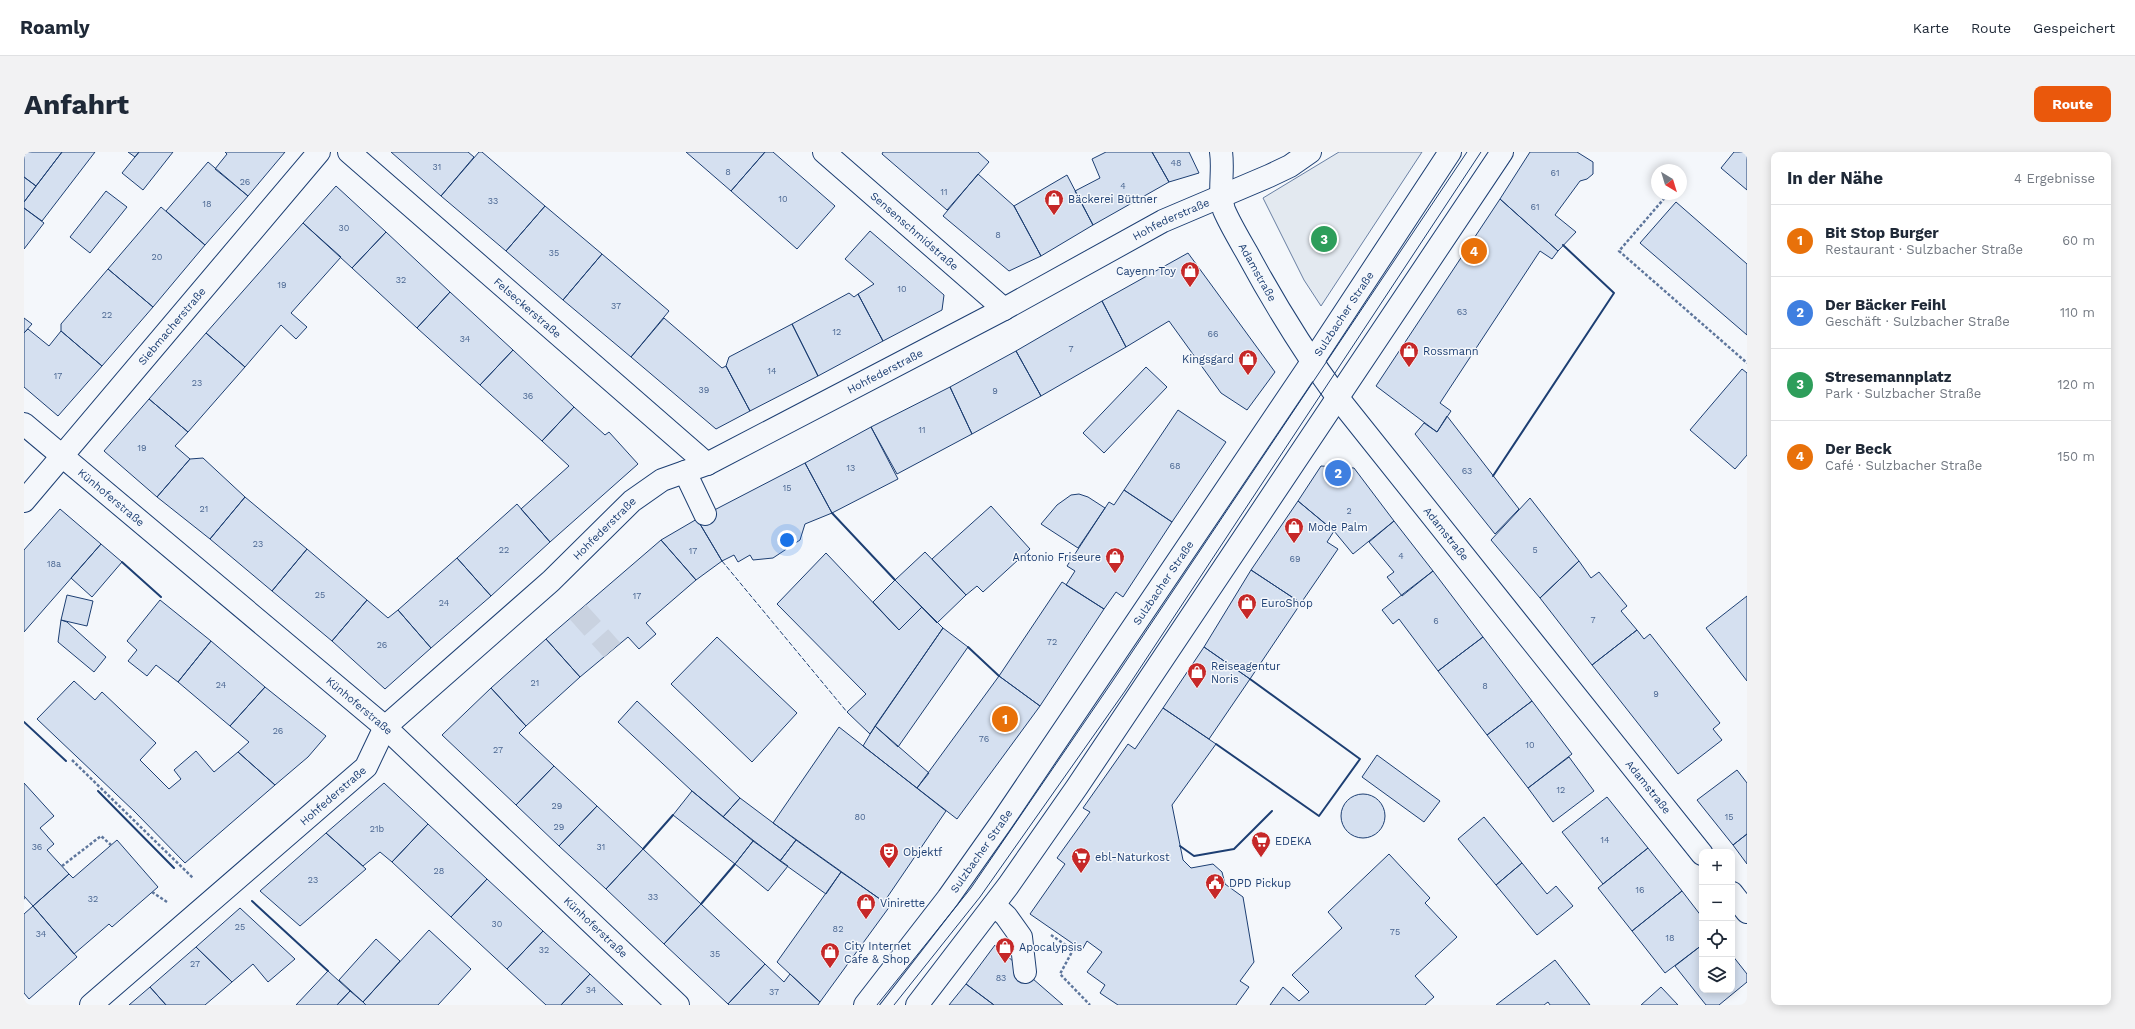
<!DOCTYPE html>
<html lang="de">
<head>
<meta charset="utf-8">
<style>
	body { margin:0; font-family:"Work Sans",sans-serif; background:#f2f2f3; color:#1f2937 }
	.controls { position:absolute; right:12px; bottom:12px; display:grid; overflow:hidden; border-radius:8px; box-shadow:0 2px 10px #0003 }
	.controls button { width:36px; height:36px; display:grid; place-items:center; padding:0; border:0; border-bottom:1px solid #e0e1e3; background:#fff; color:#1f2937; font:20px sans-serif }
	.compass { position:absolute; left:1627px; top:12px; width:36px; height:36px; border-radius:50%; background:#fff; box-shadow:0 2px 10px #0003; rotate:142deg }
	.you { position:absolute; left:763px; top:388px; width:14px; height:14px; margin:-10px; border:3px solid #fff; border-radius:50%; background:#1a73e8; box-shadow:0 0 0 6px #1a73e833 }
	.badge { display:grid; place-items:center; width:26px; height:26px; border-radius:50%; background:#ea580c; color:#fff; font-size:13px; font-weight:700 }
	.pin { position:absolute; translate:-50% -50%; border:2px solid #fff; box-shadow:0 1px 4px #0006 }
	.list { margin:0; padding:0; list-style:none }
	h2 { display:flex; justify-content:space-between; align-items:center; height:52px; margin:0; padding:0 16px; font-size:17px }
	h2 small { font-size:13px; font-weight:400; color:#747a83 }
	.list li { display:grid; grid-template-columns:26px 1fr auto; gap:12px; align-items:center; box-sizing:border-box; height:72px; padding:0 16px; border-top:1px solid #e0e1e3 }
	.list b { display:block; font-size:15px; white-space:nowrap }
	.list p { margin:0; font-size:13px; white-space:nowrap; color:#747a83 }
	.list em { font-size:13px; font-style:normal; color:#747a83 }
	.icon { flex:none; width:22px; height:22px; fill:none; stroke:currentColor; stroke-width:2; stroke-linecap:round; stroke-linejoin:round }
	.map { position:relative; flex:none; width:1723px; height:853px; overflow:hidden; border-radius:8px }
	header { display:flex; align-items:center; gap:24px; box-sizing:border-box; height:56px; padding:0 20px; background:#fff; border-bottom:1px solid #e0e1e3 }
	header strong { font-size:19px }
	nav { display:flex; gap:22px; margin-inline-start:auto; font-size:14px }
	.intro { display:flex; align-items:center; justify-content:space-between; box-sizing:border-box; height:96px; padding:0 24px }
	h1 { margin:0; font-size:28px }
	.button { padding:10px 18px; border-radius:8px; background:#ea580c; color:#fff; font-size:14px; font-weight:700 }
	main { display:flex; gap:24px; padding:0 24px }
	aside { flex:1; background:#fff; border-radius:8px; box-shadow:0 2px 10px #0003 }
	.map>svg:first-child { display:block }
</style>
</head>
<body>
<header>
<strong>Roamly</strong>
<nav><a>Karte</a><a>Route</a><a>Gespeichert</a></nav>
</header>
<div class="intro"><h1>Anfahrt</h1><a class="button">Route</a></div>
<main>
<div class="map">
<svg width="1723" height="853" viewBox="0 0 1723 853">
	<rect width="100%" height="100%" fill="#f4f7fb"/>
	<path fill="#e3e9f0" stroke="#687fa3" d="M1315,0H1398L1297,154L1280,128L1239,46Z"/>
	<path fill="#d5e0f0" stroke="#1d3f73" d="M3,0H38L12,34L0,25V4Z
		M38,0H71L18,69L0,56V50Z
		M104,0H115L111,5Z
		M115,0H149L119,38L98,21Z
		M201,0H261L224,44L191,17L203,2Z
		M367,0H444L450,5L417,44Z
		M455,0H458L521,54L482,99L417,44Z
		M662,0H741L707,39Z
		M741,0H749L811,54L773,97L707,39Z
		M859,0H954L965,10L923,58L858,2Z
		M1082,0H1128L1145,30L1069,73L1051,39L1076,26L1068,7Z
		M1128,0H1165L1175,21L1145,30Z
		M1506,0H1553L1569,10V22L1563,27L1556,29L1531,63L1552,80L1534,99L1476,47Z
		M1710,0H1723V38L1697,16Z
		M184,10L224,44L181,93L142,59Z
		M954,22L990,54L1017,104L985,119L919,64Z
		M1043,23L1069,73L1017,104L990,54Z
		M0,25L12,34L0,50Z
		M312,34L362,80L328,116L279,71Z
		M82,39L103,55L66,101L46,85Z
		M1476,47L1534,99L1528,107L1516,99L1416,251L1427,259L1413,280L1352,234Z
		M1652,50L1723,112V183L1616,91Z
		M521,54L578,102L539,148L482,99Z
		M137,55L181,93L129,155L84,117Z
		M0,56L20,71L0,97Z
		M279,71L317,105L267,161L283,175L272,187L257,173L221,215L182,181Z
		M846,79L920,143L918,158L859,189L834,142L850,132L821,107Z
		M362,80L426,140L393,176L328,116Z
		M1164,101L1251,220L1223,258L1197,241L1145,169L1102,195L1078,149Z
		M578,102L645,159L607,205L539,148Z
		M84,117L129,155L78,214L37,179V172Z
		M426,140L489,198L456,233L393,176Z
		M825,141L830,145L834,142L859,189L794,224L768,172Z
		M1078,149L1102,195L1017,244L992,199Z
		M0,166L8,172L0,181Z
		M640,166L698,216L702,214L726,259L692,277L607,205Z
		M768,172L794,224L726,259L702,214L705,205Z
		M4,177L25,194L37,179L78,214L34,264L0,235V181Z
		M182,181L221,215L164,280L125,247Z
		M489,198L550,255L518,289L456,233Z
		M992,199L1017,244L948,282L926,235Z
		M1122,215L1143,235L1080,301L1059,281Z
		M1718,217L1723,221V303L1711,317L1666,278Z
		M926,235L948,282L873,322L847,275Z
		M125,247L164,280L151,294L166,307L133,345L80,299Z
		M550,255L581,283L585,280L614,312L526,390L497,357L545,314L518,289Z
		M1154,258L1202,290L1148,370L1100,338Z
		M1423,264L1495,357L1471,382L1391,282L1400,271L1413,280Z
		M847,275L874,327L808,361L781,311Z
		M179,306L221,345L186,387L133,345L166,307Z
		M781,311L808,361L781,372L776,388L749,406L729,408L726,403L714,410L710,403L698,409L673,367Z
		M1297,314L1330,316L1370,369L1329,402L1310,379L1274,349Z
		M1100,338L1148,370L1099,445L1092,440L1080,457L1042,433L1051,419L1043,414L1085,350L1090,353Z
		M1055,342L1064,345L1081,356L1054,396L1017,372L1033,353L1047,343Z
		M221,345L283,397L248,439L186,387Z
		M1506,346L1555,409L1516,446L1467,388Z
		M1274,349L1310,379L1303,390L1314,397L1277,451L1227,418Z
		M493,352L526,390L467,444L433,406Z
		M967,354L1006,397L959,440L953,434L942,443L908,407Z
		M36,357L77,392L0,480V398Z
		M673,367L698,409L672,428L637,388Z
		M1370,369L1409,419L1378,444L1363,425L1370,420L1345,390Z
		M637,388L672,428L622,471L632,482L615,497L604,485L556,525L522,487Z
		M77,392L98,410L68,445L47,426Z
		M283,397L343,448L308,489L248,439Z
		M901,400L942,443L913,471L871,428Z
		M802,401L875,478L898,455L919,476L846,582L823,560L842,542L753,452Z
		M433,406L467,444L407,496L374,458Z
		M1555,409L1567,426L1575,420L1603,454L1597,459L1613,478L1568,513L1516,446Z
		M1227,418L1277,451L1226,527L1180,495Z
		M1409,419L1459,485L1414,519L1375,467L1369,472L1358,458Z
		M871,428L898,455L875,478L849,450Z
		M1038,430L1080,457L1016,554L975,524Z
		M43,443L69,449L63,474L37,468Z
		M1723,444V529L1682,476Z
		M136,448L187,489L154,530L132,513L123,524L104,509L113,498L103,489Z
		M343,448L364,466L374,458L407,496L361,537L308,489Z
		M37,468L43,470L82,505L70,520L34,490Z
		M919,476L944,495L874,595L851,574Z
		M1613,478L1620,487L1626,482L1696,571L1689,577L1698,588L1654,622L1568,513Z
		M693,485L773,561L728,610L647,532Z
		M1459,485L1508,549L1463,583L1414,519Z
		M522,487L556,525L502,574L467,536Z
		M187,489L241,535L206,574L154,530Z
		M1180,495L1226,527L1185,587L1139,556Z
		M975,524L1016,554L933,667L893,636Z
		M50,529L71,548L78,540L132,591L116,608L145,637L157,627L150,618L172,599L190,620L214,600L251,633L161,711L111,660L13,567Z
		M241,535L302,584L284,605L251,633L214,600L225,590L206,574Z
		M467,536L502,574L495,581L530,614L492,653L418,583Z
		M613,549L716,646L699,665L668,639L594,570Z
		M1508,549L1548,602L1504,636L1463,583Z
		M1139,556L1192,592L1148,653L1159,708L1167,716L1189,712L1198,720L1201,732L1219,745L1230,810L1216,829L1225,835L1212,853H1094L1076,841L1081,833L1063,820L1078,800L1063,789L1058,798L1006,762L1041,712L1033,706L1066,660L1059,656L1104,592L1111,597Z
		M851,574L905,621L893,636L839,594Z
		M815,575L922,659L860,750L749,671Z
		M1353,603L1416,649L1400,670L1338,625Z
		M1545,605L1570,639L1529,670L1504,636Z
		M530,614L573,654L535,694L492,653Z
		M1713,618L1723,631V682L1709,693L1673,648Z
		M0,631L30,664L16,676L30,692L23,698L45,722L9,754L0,744Z
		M360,631L404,672L368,710L356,700L339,714L302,681Z
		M668,639L729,689L711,712L649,663Z
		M1317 664a22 22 0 1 1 44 0a22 22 0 1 1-44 0Z
		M1583,645L1624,696L1579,732L1538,680Z
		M716,646L772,688L756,709L699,665Z
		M573,654L619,697L582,737L535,694Z
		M1460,665L1498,711L1472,733L1434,687Z
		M404,672L463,727L427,765L368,710Z
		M302,681L342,717L276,774L236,739Z
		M1723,682V712L1709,693Z
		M93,688L134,735L88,775L85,772L50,802L9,754L45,722L49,726Z
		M772,688L817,720L802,742L756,709Z
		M729,689L764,714L744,739L711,712Z
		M1624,696L1658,739L1608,779L1574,736Z
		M619,697L677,752L640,792L582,737Z
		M1365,702L1406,746L1401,751L1433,785L1391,824L1410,845L1401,853H1246L1259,835L1275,849L1285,840L1268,823L1318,776L1304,760Z
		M1498,711L1523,742L1532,734L1549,754L1513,783L1472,733Z
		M817,720L866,754L796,850L753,810Z
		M463,727L519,779L483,817L427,765Z
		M1658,739L1678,765V793L1641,821L1608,779Z
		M677,752L741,812L704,852L640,792Z
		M9,754L53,805L5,847L0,841V762Z
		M216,756L271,807L244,830L229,812L208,830L172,795Z
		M405,778L447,817L414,853H342L339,850Z
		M519,779L566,822L537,853H522L483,817Z
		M352,787L376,809L339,850L315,828Z
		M971,793L1001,820L1039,853H970L942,832Z
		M1678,793V838H1708V803L1723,822V830L1695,853H1682L1651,814Z
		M172,795L208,830L181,853H142L126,835Z
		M1531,808L1566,853H1526L1524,850L1520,853H1472Z
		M741,812L760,830L766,822L796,850L794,853H705L704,852Z
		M304,819L326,839L313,853H272Z
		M566,822L599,853H537Z
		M942,832L970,853H925Z
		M126,835L142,853H105Z
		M1637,835L1654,853H1617Z
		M326,839L339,850L342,853H313Z"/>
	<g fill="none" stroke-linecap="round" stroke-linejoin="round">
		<path stroke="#c9d2e0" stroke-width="22" stroke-dasharray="22 11" stroke-linecap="butt" d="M554,460L588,498"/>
		<g stroke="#1d3f73" stroke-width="24">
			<g id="minor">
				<path id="s1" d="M325,0L683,312"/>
				<path id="s2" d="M800,0L980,157"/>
				<path id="s3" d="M1197,0C1200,19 1194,40 1200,58C1206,72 1215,87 1223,101C1250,151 1280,200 1314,246L1678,702"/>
				<path id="s4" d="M0,272L361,575L654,853"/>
				<path d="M661,320L681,362"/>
				<path id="s5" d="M0,349L295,0"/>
				<path d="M1708,741L1723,760"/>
				<path d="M970,753L982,764L997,785L1001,820"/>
				<path id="s6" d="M67,853L342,615L361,575L527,429L608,349L638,328L683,312L980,157L1139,69L1245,24L1266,14L1286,0"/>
			</g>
		</g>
		<g stroke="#1d3f73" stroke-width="24">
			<g id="major">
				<path id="s7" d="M841,853L924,746L977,671L1288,210L1426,0"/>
				<path d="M893,853L984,734L1053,635L1478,0"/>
			</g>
		</g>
		<path stroke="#5e769c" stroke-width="2.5" stroke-dasharray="3 2" stroke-linecap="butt" d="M1657,26L1660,23
			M1644,42L1595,99L1723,211
			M48,608L169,726
			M38,714L77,684L87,693
			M128,740L143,750
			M0,746H1
			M1027,783L1049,798L1036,822L1066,853"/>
		<use href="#minor" stroke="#f4f7fb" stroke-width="22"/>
		<use href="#major" stroke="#f4f7fb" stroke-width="22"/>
		<path stroke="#1d3f73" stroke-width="1" d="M853,853L947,736L1088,530L1443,0
			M870,853L956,745L1101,539L1457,0"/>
		<path stroke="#1d3f73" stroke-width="1" stroke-dasharray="5 2" stroke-linecap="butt" d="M698,409L823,560"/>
		<path stroke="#1d3f73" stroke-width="2" d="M1469,324L1590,141L1539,93
			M808,361L871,428
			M98,410L137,445
			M944,495L975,524
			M0,570L42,609
			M1192,592L1295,664L1336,607L1226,527
			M74,639L150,716
			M1156,694L1170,704L1210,697L1248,659
			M619,697L649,663
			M228,749L304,819
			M677,752L711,712"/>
	</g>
	<defs>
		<g id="shop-pin" transform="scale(1)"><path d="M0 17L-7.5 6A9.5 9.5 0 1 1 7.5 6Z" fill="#c62828" stroke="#f4f7fb"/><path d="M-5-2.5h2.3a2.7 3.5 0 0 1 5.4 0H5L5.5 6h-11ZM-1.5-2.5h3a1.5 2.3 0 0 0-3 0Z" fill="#fff"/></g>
		<g id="supermarket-pin" transform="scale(1)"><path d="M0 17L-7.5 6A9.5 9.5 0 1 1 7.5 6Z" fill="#c62828" stroke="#f4f7fb"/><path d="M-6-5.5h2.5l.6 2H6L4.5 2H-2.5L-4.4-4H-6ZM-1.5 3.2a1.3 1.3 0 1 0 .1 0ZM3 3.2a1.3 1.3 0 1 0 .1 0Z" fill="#fff"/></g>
		<g id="theatre-pin" transform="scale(1)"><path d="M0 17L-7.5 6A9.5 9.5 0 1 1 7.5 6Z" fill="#c62828" stroke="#f4f7fb"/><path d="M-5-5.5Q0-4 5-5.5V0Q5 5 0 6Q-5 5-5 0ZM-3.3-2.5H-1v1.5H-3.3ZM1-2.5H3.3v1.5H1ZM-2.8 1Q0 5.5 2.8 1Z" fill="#fff"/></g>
		<g id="civic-pin" transform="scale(1)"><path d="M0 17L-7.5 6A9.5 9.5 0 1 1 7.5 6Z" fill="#c62828" stroke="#f4f7fb"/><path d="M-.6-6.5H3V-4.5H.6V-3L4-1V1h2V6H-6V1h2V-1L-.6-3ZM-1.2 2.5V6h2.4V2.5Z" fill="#fff"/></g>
	</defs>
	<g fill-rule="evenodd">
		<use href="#shop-pin" x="1030" y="47"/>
		<use href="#shop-pin" x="1166" y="119"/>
		<use href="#shop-pin" x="1385" y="199"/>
		<use href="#shop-pin" x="1224" y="207"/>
		<use href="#shop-pin" x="1270" y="375"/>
		<use href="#shop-pin" x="1091" y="405"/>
		<use href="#shop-pin" x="1223" y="451"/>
		<use href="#shop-pin" x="1173" y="520"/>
		<use href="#supermarket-pin" x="1237" y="689"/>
		<use href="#theatre-pin" x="865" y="700"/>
		<use href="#supermarket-pin" x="1057" y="705"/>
		<use href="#civic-pin" x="1191" y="731"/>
		<use href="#shop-pin" x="842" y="751"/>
		<use href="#shop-pin" x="981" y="795"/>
		<use href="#shop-pin" x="806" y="800"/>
	</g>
	<g text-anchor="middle" stroke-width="3" stroke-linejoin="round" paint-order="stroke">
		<g font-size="9" fill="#4b6792">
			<text x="1152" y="14">48</text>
			<text x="413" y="18">31</text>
			<text x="704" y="23">8</text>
			<text x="1531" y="24">61</text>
			<text x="221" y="33">26</text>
			<text x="1099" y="37">4</text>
			<text x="920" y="43">11</text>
			<text x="759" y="50">10</text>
			<text x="469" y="52">33</text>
			<text x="183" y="55">18</text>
			<text x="1511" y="58">61</text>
			<text x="320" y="79">30</text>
			<text x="974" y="86">8</text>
			<text x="530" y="104">35</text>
			<text x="133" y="108">20</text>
			<text x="377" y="131">32</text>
			<text x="258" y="136">19</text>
			<text x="878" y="140">10</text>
			<text x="592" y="157">37</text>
			<text x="1438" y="163">63</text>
			<text x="83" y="166">22</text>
			<text x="813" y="183">12</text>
			<text x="1189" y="185">66</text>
			<text x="441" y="190">34</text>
			<text x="1047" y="200">7</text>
			<text x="748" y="222">14</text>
			<text x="34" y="227">17</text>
			<text x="173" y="234">23</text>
			<text x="680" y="241">39</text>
			<text x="971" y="242">9</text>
			<text x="504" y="247">36</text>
			<text x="898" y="281">11</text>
			<text x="118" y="299">19</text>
			<text x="1151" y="317">68</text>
			<text x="827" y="319">13</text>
			<text x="1443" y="322">63</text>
			<text x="763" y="339">15</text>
			<text x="180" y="360">21</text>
			<text x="1325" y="362">2</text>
			<text x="234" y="395">23</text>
			<text x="480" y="401">22</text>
			<text x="1511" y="401">5</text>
			<text x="669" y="402">17</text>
			<text x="1377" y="407">4</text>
			<text x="1271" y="410">69</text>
			<text x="30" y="415">18a</text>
			<text x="296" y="446">25</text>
			<text x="613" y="447">17</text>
			<text x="420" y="454">24</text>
			<text x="1569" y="471">7</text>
			<text x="1412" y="472">6</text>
			<text x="1028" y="493">72</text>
			<text x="358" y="496">26</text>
			<text x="511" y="534">21</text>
			<text x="197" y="536">24</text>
			<text x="1461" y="537">8</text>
			<text x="1632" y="545">9</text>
			<text x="254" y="582">26</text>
			<text x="960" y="590">76</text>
			<text x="1506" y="596">10</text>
			<text x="474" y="601">27</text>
			<text x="1537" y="641">12</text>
			<text x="533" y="657">29</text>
			<text x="836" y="668">80</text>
			<text x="1705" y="668">15</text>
			<text x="535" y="678">29</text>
			<text x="353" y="680">21b</text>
			<text x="1581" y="691">14</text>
			<text x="13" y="698">36</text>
			<text x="577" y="698">31</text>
			<text x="415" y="722">28</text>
			<text x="289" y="731">23</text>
			<text x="1616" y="741">16</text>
			<text x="629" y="748">33</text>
			<text x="69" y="750">32</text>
			<text x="473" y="775">30</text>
			<text x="216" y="778">25</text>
			<text x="814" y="780">82</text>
			<text x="1371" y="783">75</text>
			<text x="17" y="785">34</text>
			<text x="1646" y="789">18</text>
			<text x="520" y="801">32</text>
			<text x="691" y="805">35</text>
			<text x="171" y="815">27</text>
			<text x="977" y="829">83</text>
			<text x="567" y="841">34</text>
			<text x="750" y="843">37</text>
		</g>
		<g font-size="11" fill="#1d3f73" stroke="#f4f7fb" text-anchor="start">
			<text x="1044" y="51">Bäckerei Büttner</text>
			<text x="1152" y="123" text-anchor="end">Cayenn Toy</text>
			<text x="1399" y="203">Rossmann</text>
			<text x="1210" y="211" text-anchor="end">Kingsgard</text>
			<text x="1284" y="379">Mode Palm</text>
			<text x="1077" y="409" text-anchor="end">Antonio Friseure</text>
			<text x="1237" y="455">EuroShop</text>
			<text x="1187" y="518">Reiseagentur<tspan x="1187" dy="13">Noris</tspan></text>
			<text x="1251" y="693">EDEKA</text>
			<text x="879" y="704">Objektf</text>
			<text x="1071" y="709">ebl-Naturkost</text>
			<text x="1205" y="735">DPD Pickup</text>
			<text x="856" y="755">Vinirette</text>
			<text x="820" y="798">City Internet<tspan x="820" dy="13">Cafe &amp; Shop</tspan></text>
			<text x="995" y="799">Apocalypsis</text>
		</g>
		<g font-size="11" fill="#1d3f73" stroke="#f4f7fb">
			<text dy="4" stroke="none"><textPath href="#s6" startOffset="1352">Hohfederstraße</textPath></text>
			<text dy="4" stroke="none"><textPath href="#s2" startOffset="120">Sensenschmidstraße</textPath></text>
			<text dy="4" stroke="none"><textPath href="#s3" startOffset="129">Adamstraße</textPath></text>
			<text dy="4" stroke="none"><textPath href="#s1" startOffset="237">Felseckerstraße</textPath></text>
			<text dy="4" stroke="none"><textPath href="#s7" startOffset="841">Sulzbacher Straße</textPath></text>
			<text dy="4" stroke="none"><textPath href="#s5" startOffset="229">Siebmacherstraße</textPath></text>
			<text dy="4" stroke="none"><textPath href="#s6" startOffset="1028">Hohfederstraße</textPath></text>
			<text dy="4" stroke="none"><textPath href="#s4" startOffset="114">Künhoferstraße</textPath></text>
			<text dy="4" stroke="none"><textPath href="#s6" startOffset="704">Hohfederstraße</textPath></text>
			<text dy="4" stroke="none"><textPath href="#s3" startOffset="452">Adamstraße</textPath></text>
			<text dy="4" stroke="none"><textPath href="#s7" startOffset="517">Sulzbacher Straße</textPath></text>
			<text dy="4" stroke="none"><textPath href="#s4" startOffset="438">Künhoferstraße</textPath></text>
			<text dy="4" stroke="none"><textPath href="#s3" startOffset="776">Adamstraße</textPath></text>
			<text dy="4" stroke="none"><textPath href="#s6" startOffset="320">Hohfederstraße</textPath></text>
			<text dy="4" stroke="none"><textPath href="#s7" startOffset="193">Sulzbacher Straße</textPath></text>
			<text dy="4" stroke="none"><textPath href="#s4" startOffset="762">Künhoferstraße</textPath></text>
		</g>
	</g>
</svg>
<div class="controls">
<button>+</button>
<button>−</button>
<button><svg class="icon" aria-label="locate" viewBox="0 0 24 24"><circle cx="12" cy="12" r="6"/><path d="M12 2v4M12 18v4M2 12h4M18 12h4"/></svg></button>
<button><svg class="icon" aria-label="layers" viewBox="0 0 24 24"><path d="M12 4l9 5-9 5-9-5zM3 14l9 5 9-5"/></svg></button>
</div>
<svg class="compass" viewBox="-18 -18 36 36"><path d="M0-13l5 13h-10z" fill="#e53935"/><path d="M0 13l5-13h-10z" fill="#747a83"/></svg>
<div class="you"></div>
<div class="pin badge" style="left:981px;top:567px;background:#e8710a">1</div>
<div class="pin badge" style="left:1314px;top:321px;background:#3f7fe0">2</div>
<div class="pin badge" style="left:1300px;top:87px;background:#2e9e5b">3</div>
<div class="pin badge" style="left:1450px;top:99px;background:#e8710a">4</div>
</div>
<aside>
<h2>In der Nähe<small>4 Ergebnisse</small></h2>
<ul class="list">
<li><span class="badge" style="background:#e8710a">1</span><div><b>Bit Stop Burger</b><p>Restaurant · Sulzbacher Straße</p></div><em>60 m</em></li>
<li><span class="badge" style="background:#3f7fe0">2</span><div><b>Der Bäcker Feihl</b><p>Geschäft · Sulzbacher Straße</p></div><em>110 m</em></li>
<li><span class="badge" style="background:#2e9e5b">3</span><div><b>Stresemannplatz</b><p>Park · Sulzbacher Straße</p></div><em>120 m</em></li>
<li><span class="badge" style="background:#e8710a">4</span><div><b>Der Beck</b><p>Café · Sulzbacher Straße</p></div><em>150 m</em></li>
</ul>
</aside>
</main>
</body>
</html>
